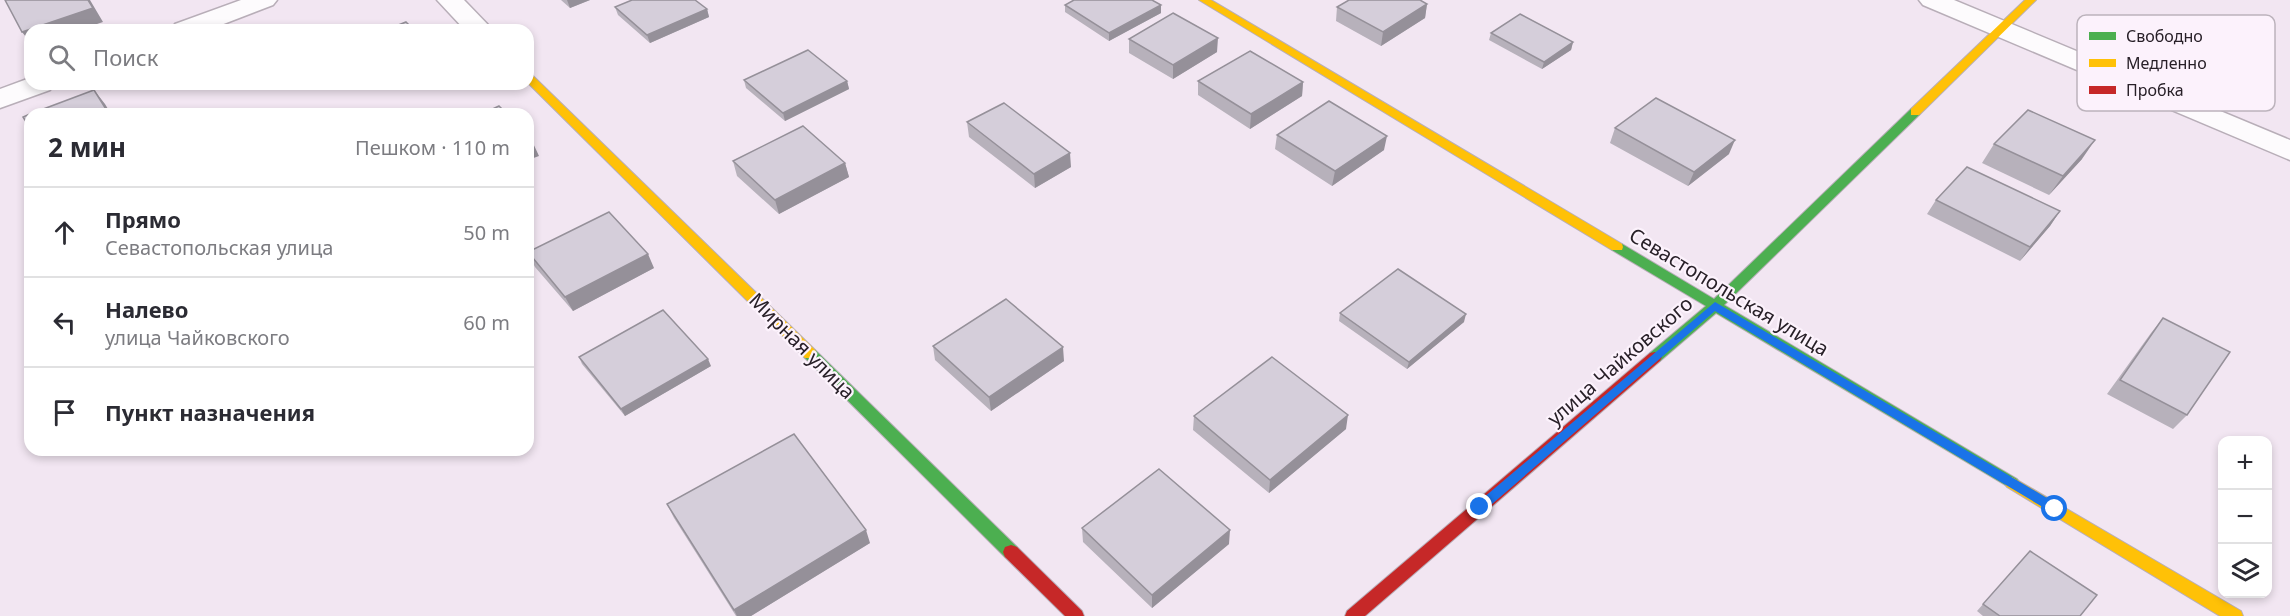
<!DOCTYPE html>
<html lang="ru">
<head>
<meta charset="utf-8">
<style>
	body { margin:0; font-family:"Noto Sans",sans-serif; background:#f2f2f3; color:#2b2b33 }
	.controls { position:absolute; right:18px; bottom:18px; display:grid; overflow:hidden; border-radius:12px; box-shadow:0 3px 9px #0003 }
	.controls button { width:54px; height:54px; display:grid; place-items:center; padding:0; border:0; border-bottom:2px solid #e1e1e2; background:#fff; color:#2b2b33; font:30px sans-serif }
	.stop { position:absolute; width:18px; height:18px; margin:-14px; border:4px solid #1a73e8; border-radius:50%; background:#fff }
	.stop.end { background:#1a73e8; border-color:#fff; box-shadow:0 2px 6px #0008 }
	.list { margin:0; padding:0; list-style:none }
	h2 { display:flex; justify-content:space-between; align-items:center; height:78px; margin:0; padding:0 24px; font-size:26px }
	h2 small { font-size:20px; font-weight:400; color:#7c7c81 }
	.list li { display:grid; grid-template-columns:39px 1fr auto; gap:18px; align-items:center; box-sizing:border-box; height:90px; padding:0 24px; border-top:2px solid #e1e1e2 }
	.list b { display:block; font-size:22px; white-space:nowrap }
	.list p { margin:0; font-size:20px; white-space:nowrap; color:#7c7c81 }
	.list em { font-size:20px; font-style:normal; color:#7c7c81 }
	.icon { flex:none; width:33px; height:33px; fill:none; stroke:currentColor; stroke-width:2; stroke-linecap:round; stroke-linejoin:round }
	.map { position:relative; flex:none; width:2290px; height:616px; overflow:hidden }
	.search { position:absolute; background:#fff; box-shadow:0 3px 9px #0003; left:24px; top:24px; width:510px; height:66px; display:flex; align-items:center; gap:15px; box-sizing:border-box; padding:0 21px; border-radius:18px; color:#7c7c81; font-size:22px }
	.panel { position:absolute; background:#fff; box-shadow:0 3px 9px #0003; left:24px; top:108px; width:510px; height:348px; border-radius:18px }
	.map>svg:first-child { display:block }
</style>
</head>
<body>
<div class="map">
<svg width="2290" height="616" viewBox="0 0 2290 616">
	<rect width="100%" height="100%" fill="#f2e6f2"/>
	<g fill="none" stroke-linecap="round" stroke-linejoin="round">
		<g stroke="#b8aeb8" stroke-width="3">
			<path id="street" d="M241,0H277L273,5L208,30H171L175,24Z
				M437,0H464L493,30H465Z
				M1919,0H1954L2290,140V160L1923,5Z
				M30,78V84H54L50,90L0,108V89Z"/>
		</g>
		<g stroke="#b8aeb8" stroke-width="2">
			<path id="fast" d="M1915,108L1921,112L1919,115L1724,305L2017,479L2020,483L2017,487L2012,489L1716,313L1660,361H1650L1648,357L1650,353L1706,306L1612,250L1611,247L1612,244H1622L1714,299L1911,109Z
				M810,349L815,350L1017,547L1019,552L1017,557L1011,559L1005,557L805,358L803,354L805,350Z"/>
		</g>
		<g stroke="#b8aeb8" stroke-width="2">
			<path id="slow" d="M1199,0H1211L1622,244L1623,247L1622,250H1612Z
				M2025,0H2036L1919,115H1911V109Z
				M528,74L532,75L815,350L817,354L815,358H805L528,83Z
				M2012,477L2241,611L2243,616H2220L2007,487L2004,483L2007,479Z"/>
		</g>
		<g stroke="#b8aeb8" stroke-width="2">
			<path id="jam" d="M1655,352L1660,353L1662,357L1660,361L1365,616H1345L1347,611L1650,353Z
				M1011,545L1017,547L1082,611L1084,616H1065L1005,557L1003,552L1005,547Z"/>
		</g>
		<use href="#street" fill="#fdfbfd" fill-rule="evenodd"/>
		<use href="#fast" fill="#4caf50" fill-rule="evenodd"/>
		<use href="#slow" fill="#ffc107" fill-rule="evenodd"/>
		<use href="#jam" fill="#c62828" fill-rule="evenodd"/>
	</g>
	<path fill="#b7b1bb" d="M561,0H590L570,8Z
		M1427,4L1425,18L1381,46L1336,21L1337,7Z
		M1065,5L1161,13L1109,41L1065,12Z
		M615,7L707,9L709,17L650,43L618,15Z
		M1491,33L1573,42L1571,50L1542,69L1489,40Z
		M1129,39L1217,52L1173,79L1129,53Z
		M744,80L847,81L849,89L785,121L746,88Z
		M1198,81L1303,82L1302,96L1250,129L1198,95Z
		M967,122L1071,167L1035,188L969,137Z
		M1615,128L1729,154L1688,186L1610,143Z
		M1277,135L1384,150L1332,186L1275,149Z
		M1994,144L2082,159L2049,195L1982,163Z
		M733,161L845,163L849,177L779,214L737,176Z
		M1936,200L2060,211L2050,226L2020,261L1927,214Z
		M528,253L654,268L573,311L535,267Z
		M1340,313L1464,322L1407,369L1339,321Z
		M2163,318L2187,415L2173,429L2107,394L2151,333Z
		M933,346L1064,361L991,411L935,360Z
		M579,357L711,366L625,416L582,364Z
		M1194,416L1346,429L1269,493L1193,430Z
		M667,504L870,543L751,616H736L674,518Z
		M1082,528L1229,544L1152,608L1083,542Z
		M2030,551L2080,616H1983L1977,611Z"/>
	<path fill="#959099" d="M88,0H90L103,22L79,30H30V42L22,32Z
		M567,0H590L570,8Z
		M1427,4L1425,18L1381,46L1383,32Z
		M1161,5V13L1109,41V33Z
		M707,9L709,17L650,43L647,35Z
		M1218,38L1217,52L1173,79V65Z
		M1573,42L1571,50L1542,69L1544,62Z
		M847,81L849,89L785,121L783,113Z
		M1303,82L1302,96L1250,129L1251,114Z
		M361,84H377L364,89Z
		M94,90L105,104L111,114H109Z
		M1387,136L1384,150L1332,186L1335,171Z
		M1735,140L1729,154L1688,186L1694,172Z
		M2095,140L2082,159L2049,195L2063,176Z
		M532,141L539,156L528,160V143Z
		M1070,153L1071,167L1035,188L1034,174Z
		M845,163L849,177L779,214L775,200Z
		M2060,211L2050,226L2020,261L2030,247Z
		M648,254L654,268L573,311L565,297Z
		M1466,314L1464,322L1407,369L1409,362Z
		M1063,347L1064,361L991,411L989,397Z
		M708,359L711,366L625,416L621,409Z
		M1348,415L1346,429L1269,493L1270,480Z
		M866,530L870,543L751,616H737L734,610Z
		M1230,530L1229,544L1152,608V595Z"/>
	<path fill="#d5ceda" stroke="#959099" stroke-width="1.5" d="M5,0H88L93,8L22,32Z
		M632,0H695L707,9L647,35L615,7Z
		M1074,0H1152L1161,5L1109,33L1065,5Z
		M1349,0H1420L1427,4L1383,32L1337,7Z
		M1173,13L1218,38L1173,65L1129,39Z
		M1520,14L1573,42L1544,62L1491,33Z
		M406,22L414,30H386Z
		M808,50L847,81L783,113L744,80Z
		M1250,51L1303,82L1251,114L1198,81Z
		M94,90L109,114H30Z
		M1656,98L1735,140L1694,172L1615,128Z
		M1329,101L1387,136L1335,171L1277,135Z
		M1004,103L1070,153L1034,174L967,122Z
		M499,106L507,114H482Z
		M2028,110L2095,140L2063,176L1994,144Z
		M30,114V128L23,117Z
		M803,126L845,163L775,200L733,161Z
		M528,137L532,141L528,143Z
		M1967,167L2060,211L2030,247L1936,200Z
		M609,212L648,254L565,297L528,252Z
		M1398,269L1466,314L1409,362L1340,313Z
		M1006,299L1063,347L989,397L933,346Z
		M663,310L708,359L621,409L579,357Z
		M2163,318L2230,352L2187,415L2120,380Z
		M1272,357L1348,415L1270,480L1194,416Z
		M794,434L866,530L734,610L667,504Z
		M1159,469L1230,530L1152,595L1082,528Z
		M2030,551L2097,595L2080,616H2000L1983,604Z"/>
	<path fill="#1a73e8" d="M1715,302L2059,505V512H2051L1715,311L1484,511H1476V504Z"/>
	<g text-anchor="middle" stroke-width="4.5" stroke-linejoin="round" paint-order="stroke">
		<g font-size="20" fill="#282028" stroke="#fcf2fc">
			<text transform="translate(1729 292) rotate(31)" y="7">Севастопольская улица</text>
			<text transform="translate(802 346) rotate(45)" y="7">Мирная улица</text>
			<text transform="translate(1620 361) rotate(-41)" y="7">улица Чайковского</text>
		</g>
	</g>
	<rect x="2077" y="15" width="198" height="96" rx="9" fill="#fcf2fc" stroke="#bcb3bc" stroke-width="1.5"/>
	<rect x="2089" y="32" width="27" height="8" fill="#4caf50"/>
	<rect x="2089" y="59" width="27" height="8" fill="#ffc107"/>
	<rect x="2089" y="86" width="27" height="8" fill="#c62828"/>
	<g font-size="16" fill="#282028">
		<text x="2126" y="42">Свободно</text>
		<text x="2126" y="69">Медленно</text>
		<text x="2126" y="96">Пробка</text>
	</g>
</svg>
<div class="controls">
<button>+</button>
<button>−</button>
<button><svg class="icon" aria-label="layers" viewBox="0 0 24 24"><path d="M12 4l9 5-9 5-9-5zM3 14l9 5 9-5"/></svg></button>
</div>
<div class="stop" style="left:2055px;top:509px"></div>
<div class="stop end" style="left:1480px;top:507px"></div>
<div class="search"><svg class="icon" aria-label="search" viewBox="0 0 24 24"><circle cx="10" cy="10" r="6"/><path d="M15 15l6 6"/></svg>Поиск</div>
<section class="panel">
<h2>2 мин<small>Пешком · 110 m</small></h2>
<ul class="list">
<li><svg class="icon" aria-label="ahead" viewBox="0 0 24 24"><path d="M12 20V5M6 11l6-6 6 6"/></svg><div><b>Прямо</b><p>Севастопольская улица</p></div><em>50 m</em></li>
<li><svg class="icon" aria-label="left" viewBox="0 0 24 24"><path d="M17 20v-9H6M10 6l-5 5 5 5"/></svg><div><b>Налево</b><p>улица Чайковского</p></div><em>60 m</em></li>
<li><svg class="icon" aria-label="arrive" viewBox="0 0 24 24"><path d="M6 21V4h12l-3 4 3 4H6"/></svg><div><b>Пункт назначения</b></div></li>
</ul>
</section>
</div>
</body>
</html>
